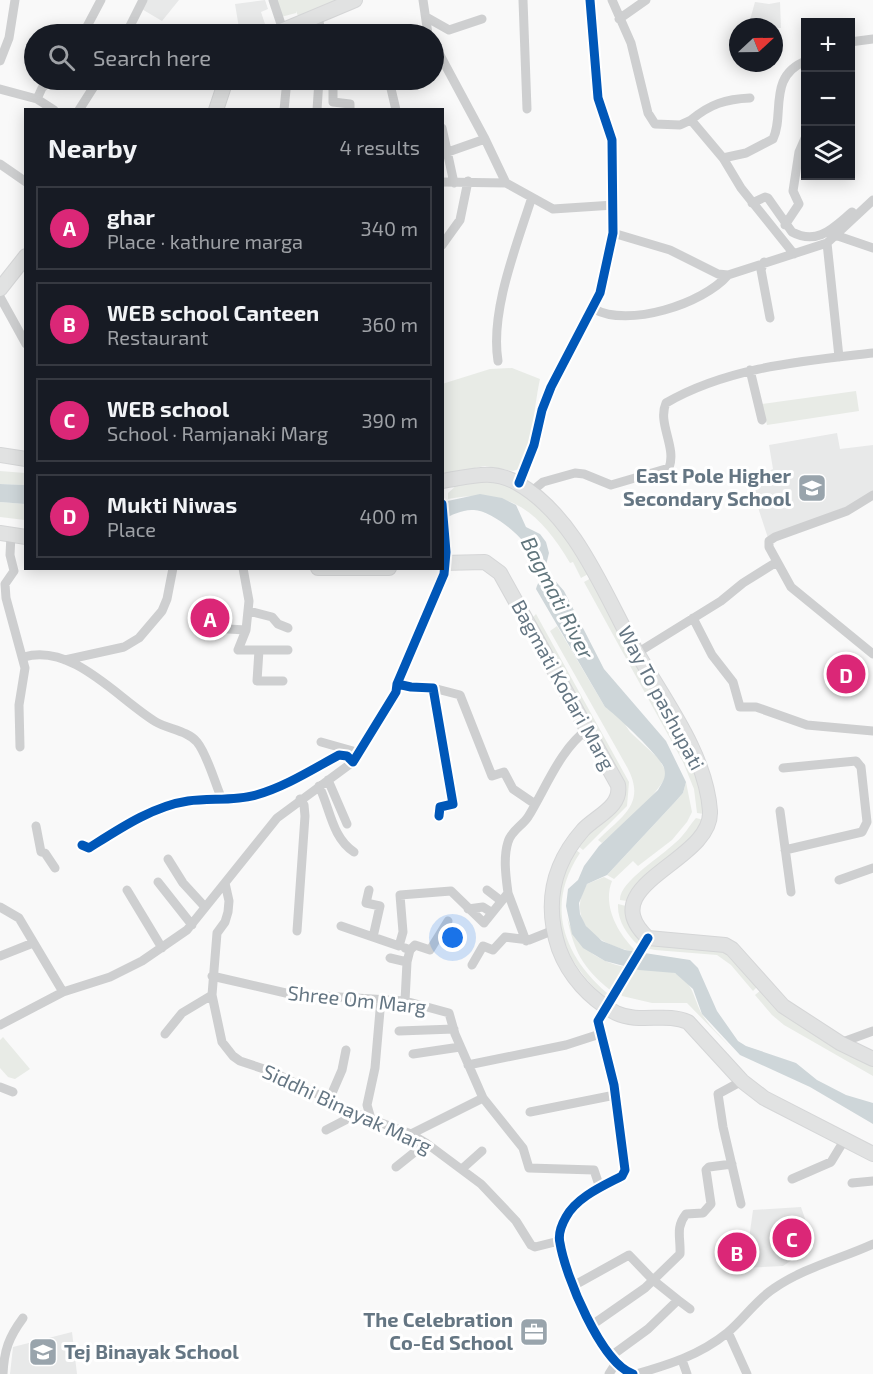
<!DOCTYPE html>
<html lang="en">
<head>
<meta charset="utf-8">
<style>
	body { margin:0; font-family:"Exo 2",sans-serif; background:#242831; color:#f1f3f6 }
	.controls { position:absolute; right:18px; top:18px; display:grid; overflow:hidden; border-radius:0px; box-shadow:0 3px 15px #0003 }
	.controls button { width:54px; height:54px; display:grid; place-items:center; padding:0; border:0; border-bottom:2px solid #363941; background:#171b24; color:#f1f3f6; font:30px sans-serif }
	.compass { position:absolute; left:729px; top:18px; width:54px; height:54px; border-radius:50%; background:#171b24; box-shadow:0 3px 15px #0003; rotate:68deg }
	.you { position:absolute; left:453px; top:938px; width:21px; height:21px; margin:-15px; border:4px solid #fff; border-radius:50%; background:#1a73e8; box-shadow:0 0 0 9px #1a73e833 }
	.badge { display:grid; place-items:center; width:39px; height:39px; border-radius:50%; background:#db2777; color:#fff; font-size:20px; font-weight:700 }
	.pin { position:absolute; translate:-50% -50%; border:3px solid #fff; box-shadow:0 2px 6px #0006 }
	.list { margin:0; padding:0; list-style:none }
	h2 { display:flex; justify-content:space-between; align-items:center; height:78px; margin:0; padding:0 24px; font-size:26px }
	h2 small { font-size:20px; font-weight:400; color:#9ea1a6 }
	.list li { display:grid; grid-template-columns:39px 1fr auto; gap:18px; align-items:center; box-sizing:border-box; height:84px; margin:0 12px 12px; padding:0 12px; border:2px solid #363941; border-radius:0px }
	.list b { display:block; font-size:22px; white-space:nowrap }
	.list p { margin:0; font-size:20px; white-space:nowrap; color:#9ea1a6 }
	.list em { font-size:20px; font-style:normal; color:#9ea1a6 }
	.icon { flex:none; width:33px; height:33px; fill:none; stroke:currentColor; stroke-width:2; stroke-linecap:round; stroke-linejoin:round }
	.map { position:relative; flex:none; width:873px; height:1374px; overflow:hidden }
	.search { position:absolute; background:#171b24; box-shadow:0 3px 15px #0003; left:24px; top:24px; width:420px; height:66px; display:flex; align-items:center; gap:15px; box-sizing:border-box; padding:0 21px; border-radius:33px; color:#9ea1a6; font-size:22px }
	.panel { position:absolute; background:#171b24; box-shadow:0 3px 15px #0003; left:24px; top:108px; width:420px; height:462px; border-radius:0px }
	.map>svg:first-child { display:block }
</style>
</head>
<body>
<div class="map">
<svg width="873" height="1374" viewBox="0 0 873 1374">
	<rect width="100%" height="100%" fill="#f9f9f9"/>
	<path fill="#e8e9e9" d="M144,0H179L162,21L140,8Z
		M265,0L268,9L261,12L268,33L240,34L235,4Z
		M755,2L769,4L780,2L781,28L748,27Z
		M837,433L840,449L873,445V496L768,538L749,480L773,469L769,445Z
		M801,1207L814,1245L783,1266L745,1268L753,1210Z
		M72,1332L77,1374H10L13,1347Z"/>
	<path fill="#e8ebe6" d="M273,0H337V1L300,21L296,11V13L281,17Z
		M512,368L540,379C533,412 534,438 519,469L513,471L485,466L443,474L442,384L490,369Z
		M856,391L859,411L767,425L762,404Z
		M0,471L25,473V485L0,484Z
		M471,480C480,480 490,479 499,481C533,487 571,546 590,573L581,578L573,562L570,563C539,511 510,487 448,499V493L458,484Z
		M0,502L25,504V520L0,517Z
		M593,577L692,762L701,787L704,814L697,813L694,789L683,762L584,582Z
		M536,614L629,782L627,806L583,850L578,846L624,796L625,788L533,617Z
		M557,626L605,707L620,717L630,732L659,759L665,770V779L647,803L602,843L598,840C622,816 647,804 627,767L550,631Z
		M686,782L692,812L687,822L672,840L638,866L633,861L614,879L607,875L675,802L683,793Z
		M696,818L704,820C685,853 645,868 627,901L620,900C619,882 662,856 675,843C684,836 689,826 696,818Z
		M576,850L580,853C545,905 563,955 607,993L604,997C571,967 546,925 560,878C563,868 571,859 576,850Z
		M604,877L612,881C602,906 618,934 637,952C601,947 564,923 587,884Z
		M618,904L626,906L628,918L642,937L638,945C627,935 617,920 618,904Z
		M567,917C577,951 605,966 639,969C653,971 668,967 680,976C694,986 694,1000 702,1014C709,1026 721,1036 729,1046L687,1003H652L622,996L620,990L612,987L610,990C582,967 574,951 567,917Z
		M648,942L721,950L729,955L758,986L753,991L731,965L717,955L655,950L645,948Z
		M761,990L776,1008L873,1066V1076L784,1025L772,1015L755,995Z
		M3,1037L30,1069L15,1079L8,1077L0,1068V1040Z"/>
	<path fill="#ced6d9" d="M0,484L25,485V504L0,502Z
		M480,494L502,498L516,505L526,527L540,534L546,542L549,553L545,569L564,591L604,669L666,741L686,782L683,793L675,802L607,875L587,884L579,903L580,914L586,926L602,941L625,950L690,960L698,968L717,1011L738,1041L746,1046L796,1063L817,1080L846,1095L873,1103V1124L810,1087L740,1055L702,1014L693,989L675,973L639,970L605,961L583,948L572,934L566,906L568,889L578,880L584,866L599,846L658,790C662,783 667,777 664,768C661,757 615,714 605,707L536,589C537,585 540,580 540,575C542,551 496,511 474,510C463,509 452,515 443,519V502Z"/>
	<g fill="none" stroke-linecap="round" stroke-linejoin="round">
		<g stroke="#d5d6d7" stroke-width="16">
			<path id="secondary" d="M274,34L355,0
				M216,110L226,80
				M0,289L26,256
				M0,455L26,459
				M442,481C469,477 492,468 517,483C576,516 605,596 636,651C664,700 706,754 710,811C713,862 590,884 648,938L725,945L732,949L783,1006L840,1043L873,1059
				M0,533L26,537
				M442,563L485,562L500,573L618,785C622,807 596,816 583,830C552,865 544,904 559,949C569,976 590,999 616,1013C640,1024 666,1012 688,1022L742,1081L764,1098L873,1154
				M318,568H389"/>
		</g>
		<path stroke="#cecfd0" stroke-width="9" d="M273,0L283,30
			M423,0L428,34
			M523,0L527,109
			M612,0L631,43L648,113L655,124L680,125L691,120L723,158L741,188L794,254
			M317,14L322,34
			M426,17L449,30L482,19
			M619,19L646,0
			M83,34L101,0
			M126,34L143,0
			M850,42L873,39
			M434,44L485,139L506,183
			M0,61L9,38L15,0
			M333,80V102L350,104V110
			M389,80L396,110
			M0,89L37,99L54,110
			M37,99L42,88L51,80
			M79,110L98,80
			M284,110L287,80
			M317,110L319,80
			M691,120C710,104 726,99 750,98
			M442,128L454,183
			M448,152L485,139
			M723,158L746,153L773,139C785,115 767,76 806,61
			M0,164L26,182
			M442,182L506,183L553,209L614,205
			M752,203L765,197L768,198L792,232C818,246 834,227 852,212
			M785,225L799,204L793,191L799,152L806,136
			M613,233L670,250L718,274L728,275L827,243L873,200
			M835,235L873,248
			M827,243L839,357
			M442,245L460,220L468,181
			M764,262L761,270L770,318
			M0,297L26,344
			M594,309C628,328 703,304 728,275
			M498,361C490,312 516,247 531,200
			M750,370L762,420
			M519,483L534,445L542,410L551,387L600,293L613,233L612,140L598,98L590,0
			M531,492L543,482L575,473L584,474L611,485L669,468C677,447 657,423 666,403C728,367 803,361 873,353
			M873,495L847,511L775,537L769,541V547L791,587L873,654
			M11,535L10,555L14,571L5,584L6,598L25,668L19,705L20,747
			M249,611L272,617L278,624L288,628
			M693,618L712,655L733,682L740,707H756L807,725L873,731
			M210,628L246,630L249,601L243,568
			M246,630L238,650H288
			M259,650L257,681H283
			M637,653L721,601L743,583L775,563
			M24,657C73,643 118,699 156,722C168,729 188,731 197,742C207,754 215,783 221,797
			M65,660L124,647L139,638L162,611L167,599L173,568
			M397,684L411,687L433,688L453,804L440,807L439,816
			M433,688L460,695L492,776L504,772L513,789L535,804
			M321,742L360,753
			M783,768L856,761L861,767L867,822L862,832L785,850
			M328,780L347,824
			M319,786C330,808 332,838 354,852
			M780,811L791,892
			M36,826L41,852L45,853L55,868
			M82,845L89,848C119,829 153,806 188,801C210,798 235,801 256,795C285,787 313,769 339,755L347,756L353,762L396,692L397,684L444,574L446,552L442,504
			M168,859L183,883L205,907
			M839,880L873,868
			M158,882L192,925
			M127,890L162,948
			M369,890L366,903L380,906L373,937
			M487,890L500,900
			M508,893C506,877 503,858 508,842C511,831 522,826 528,817C546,788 560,749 588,729
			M0,907L19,918L63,992
			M468,909L483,907L491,912
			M341,926L399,946L403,932L400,895L451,891L484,923L508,893L526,941
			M297,931L305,816L304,805L300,799
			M410,950L415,945L430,950L448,921
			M0,956L33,943
			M390,958L407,962L410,950L405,948
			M472,965L483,946L493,950L505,937L529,940L554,930
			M212,976L290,994L405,1001L449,1013L455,1034L483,1098L523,1148L529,1168L594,1170L600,1188
			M212,995L222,1042L233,1056L240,1061L273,1072L357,1114L411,1134L426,1143L481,1184L516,1221L531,1245L535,1247L559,1241
			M405,1001L407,962
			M0,1025L63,992L110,977L142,961L187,930L277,818L353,762
			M399,1031L454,1029
			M165,1034L182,1013L212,995L217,933L225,922L228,912L229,901L225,883
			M840,1043L873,1031
			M413,1054L460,1047
			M468,1065L566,1045L600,1034
			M0,1087L13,1092
			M329,1100L342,1070L346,1050
			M530,1112L615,1095
			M371,1119L367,1105L375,1068L381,999
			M326,1130L357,1114
			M411,1134L483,1098
			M396,1167L426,1143
			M463,1168L482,1151
			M792,1179L831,1162L845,1139
			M852,1183L873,1181
			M741,1204L723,1127L718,1094L742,1081
			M573,1286L629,1255L653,1280L678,1300L648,1329L611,1356
			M678,1300L690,1309
			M592,1325L645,1288L680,1254C681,1238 675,1228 686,1214L703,1213L711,1204L706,1170L709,1167L732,1164
			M728,1332L747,1374
			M682,1360L687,1374
			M3,1374C4,1350 9,1337 23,1318
			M609,1374L616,1363
			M633,1374C601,1363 565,1275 560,1243C558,1235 562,1224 566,1217C577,1197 603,1186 622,1176L625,1170L614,1085L598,1021L648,938
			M636,1374C668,1365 700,1355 727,1333C743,1320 755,1301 773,1289C803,1268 840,1259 873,1244"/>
		<use href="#secondary" stroke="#e1e2e2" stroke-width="14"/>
		<g stroke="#fff" stroke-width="13">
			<path id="cycleway" d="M519,483L534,445L542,410L551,387L600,293L613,233L612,140L598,98L590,0
				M397,684L411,687L433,688L453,804L440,807L439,816
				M82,845L89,848C119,829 153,806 188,801C210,798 235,801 256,795C285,787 313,769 339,755L347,756L353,762L396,692L397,684L444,574L446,552L442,504
				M633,1374C601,1363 565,1275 560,1243C558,1235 562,1224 566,1217C577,1197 603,1186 622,1176L625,1170L614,1085L598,1021L648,938"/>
		</g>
		<use href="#cycleway" stroke="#0057b8" stroke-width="9"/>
	</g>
	<defs>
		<g id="school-square" transform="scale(1.5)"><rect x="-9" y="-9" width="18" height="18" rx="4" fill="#99a4ac" stroke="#fff"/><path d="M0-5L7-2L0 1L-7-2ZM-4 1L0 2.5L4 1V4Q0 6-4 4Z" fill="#fff"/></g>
		<g id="office-square" transform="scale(1.5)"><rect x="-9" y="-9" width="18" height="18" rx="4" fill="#99a4ac" stroke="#fff"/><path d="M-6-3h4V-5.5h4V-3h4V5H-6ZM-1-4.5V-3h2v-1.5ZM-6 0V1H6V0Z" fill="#fff"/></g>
	</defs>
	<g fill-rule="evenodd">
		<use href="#school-square" x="812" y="488"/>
		<use href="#office-square" x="534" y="1332"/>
		<use href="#school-square" x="43" y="1352"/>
	</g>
	<g text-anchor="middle" stroke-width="6" stroke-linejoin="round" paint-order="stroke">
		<g font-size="20" font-weight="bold" fill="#657683" stroke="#fff" text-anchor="end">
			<text x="791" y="483">East Pole Higher<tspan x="791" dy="23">Secondary School</tspan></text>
			<text x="513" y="1327">The Celebration<tspan x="513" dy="23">Co-Ed School</tspan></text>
			<text x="64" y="1359" text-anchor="start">Tej Binayak School</text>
		</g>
		<g font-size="20" fill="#657683" stroke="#fff">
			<text transform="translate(563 685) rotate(61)" y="7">Bagmati Kodari Marg</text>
			<text transform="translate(661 698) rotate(62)" y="7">Way To pashupati</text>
			<text transform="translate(357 1000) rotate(6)" y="7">Shree Om Marg</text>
			<text transform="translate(347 1109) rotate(25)" y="7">Siddhi Binayak Marg</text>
		</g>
		<g font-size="21" font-style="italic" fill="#60757c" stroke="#fff">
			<text transform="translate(557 598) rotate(63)" y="7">Bagmati River</text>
		</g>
	</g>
</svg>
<div class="controls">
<button>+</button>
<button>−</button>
<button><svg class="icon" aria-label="layers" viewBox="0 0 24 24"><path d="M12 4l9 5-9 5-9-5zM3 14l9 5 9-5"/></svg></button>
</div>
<svg class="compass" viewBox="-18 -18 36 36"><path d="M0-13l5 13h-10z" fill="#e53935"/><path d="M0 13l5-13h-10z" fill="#9ea1a6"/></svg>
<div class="you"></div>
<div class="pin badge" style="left:210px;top:618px">A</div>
<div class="pin badge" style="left:737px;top:1252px">B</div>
<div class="pin badge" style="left:792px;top:1238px">C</div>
<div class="pin badge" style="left:846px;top:674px">D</div>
<div class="search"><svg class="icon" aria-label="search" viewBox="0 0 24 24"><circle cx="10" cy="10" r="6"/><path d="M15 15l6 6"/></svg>Search here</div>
<section class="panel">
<h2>Nearby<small>4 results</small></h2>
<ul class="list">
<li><span class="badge">A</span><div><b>ghar</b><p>Place · kathure marga</p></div><em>340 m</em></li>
<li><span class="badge">B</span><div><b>WEB school Canteen</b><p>Restaurant</p></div><em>360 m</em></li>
<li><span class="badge">C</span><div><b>WEB school</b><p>School · Ramjanaki Marg</p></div><em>390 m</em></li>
<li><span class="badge">D</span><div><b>Mukti Niwas</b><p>Place</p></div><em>400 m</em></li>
</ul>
</section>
</div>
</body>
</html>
